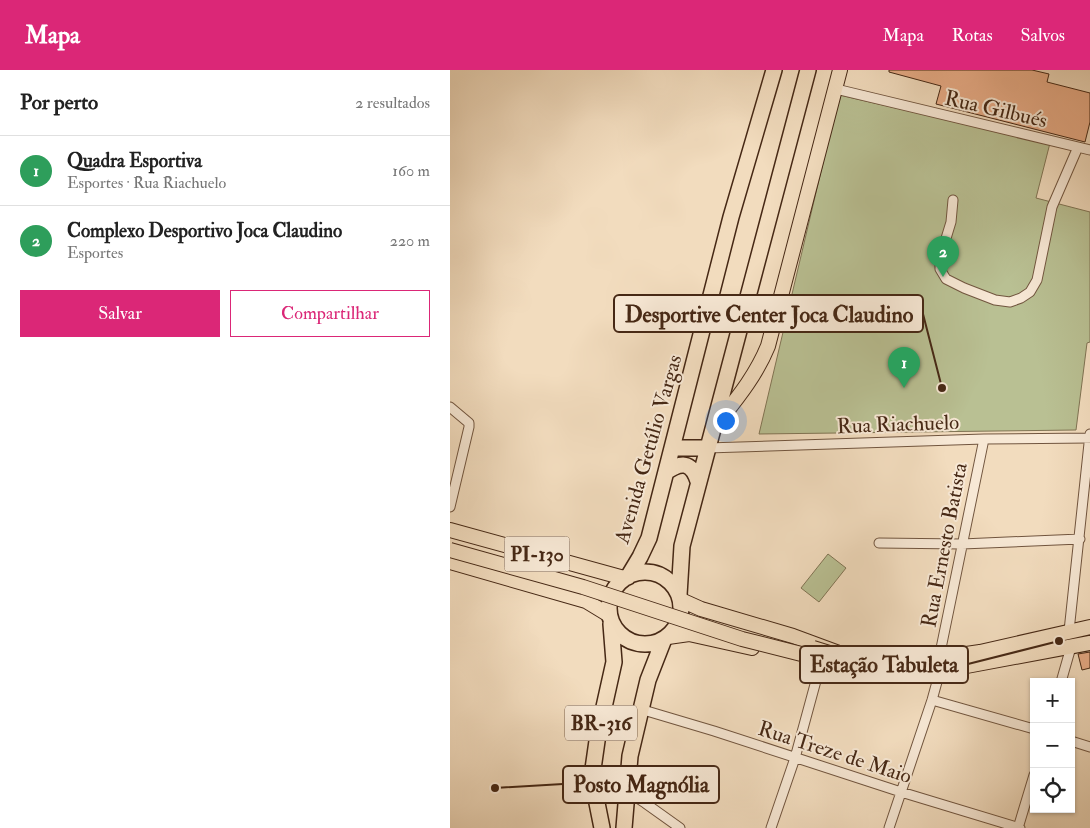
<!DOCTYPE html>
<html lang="pt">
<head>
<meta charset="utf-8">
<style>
	body { margin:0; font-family:"IM FELL Double Pica",serif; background:#f2f2f2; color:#222 }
	.controls { position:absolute; right:15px; bottom:15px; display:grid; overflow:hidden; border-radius:0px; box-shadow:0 1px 4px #0004 }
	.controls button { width:45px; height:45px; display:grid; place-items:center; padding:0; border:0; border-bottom:1px solid #e0e0e0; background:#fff; color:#222; font:25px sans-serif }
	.you { position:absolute; left:275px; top:350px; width:18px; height:18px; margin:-12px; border:4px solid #fff; border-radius:50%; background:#1a73e8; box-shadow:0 0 0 8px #1a73e833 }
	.badge { display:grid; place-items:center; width:32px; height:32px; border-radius:50%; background:#db2777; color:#fff; font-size:16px; font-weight:700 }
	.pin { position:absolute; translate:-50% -41px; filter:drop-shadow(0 1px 2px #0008) }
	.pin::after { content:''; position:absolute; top:26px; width:18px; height:15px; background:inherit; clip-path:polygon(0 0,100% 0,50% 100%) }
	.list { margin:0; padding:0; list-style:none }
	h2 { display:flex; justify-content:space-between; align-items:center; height:65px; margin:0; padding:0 20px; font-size:21px }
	h2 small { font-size:16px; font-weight:400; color:#767676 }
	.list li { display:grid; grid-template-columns:32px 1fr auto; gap:15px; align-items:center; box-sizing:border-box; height:70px; padding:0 20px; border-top:1px solid #e0e0e0 }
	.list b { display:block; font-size:19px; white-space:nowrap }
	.list p { margin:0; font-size:16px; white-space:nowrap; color:#767676 }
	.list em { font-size:16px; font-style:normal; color:#767676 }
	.actions { display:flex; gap:10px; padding:15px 20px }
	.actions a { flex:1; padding:11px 0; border:1px solid #db2777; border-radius:0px; text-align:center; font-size:18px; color:#db2777 }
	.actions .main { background:#db2777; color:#fff }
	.icon { flex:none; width:28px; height:28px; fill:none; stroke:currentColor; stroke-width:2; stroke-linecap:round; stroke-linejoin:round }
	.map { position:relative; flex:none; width:640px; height:758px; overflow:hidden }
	header { display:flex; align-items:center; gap:30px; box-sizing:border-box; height:70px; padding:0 25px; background:#db2777; color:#fff }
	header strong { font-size:24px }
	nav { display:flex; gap:28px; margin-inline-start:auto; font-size:18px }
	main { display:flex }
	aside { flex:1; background:#fff }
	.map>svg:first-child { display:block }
</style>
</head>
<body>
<header>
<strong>Mapa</strong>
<nav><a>Mapa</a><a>Rotas</a><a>Salvos</a></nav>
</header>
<main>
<aside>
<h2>Por perto<small>2 resultados</small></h2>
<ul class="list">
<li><span class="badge" style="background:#2e9e5b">1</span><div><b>Quadra Esportiva</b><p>Esportes · Rua Riachuelo</p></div><em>160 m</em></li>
<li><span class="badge" style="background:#2e9e5b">2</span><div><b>Complexo Desportivo Joca Claudino</b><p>Esportes</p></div><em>220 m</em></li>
</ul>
<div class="actions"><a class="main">Salvar</a><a>Compartilhar</a></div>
</aside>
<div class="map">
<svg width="640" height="758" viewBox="0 0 640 758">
	<rect width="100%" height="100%" fill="#f2dcbe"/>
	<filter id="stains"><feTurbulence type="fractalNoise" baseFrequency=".004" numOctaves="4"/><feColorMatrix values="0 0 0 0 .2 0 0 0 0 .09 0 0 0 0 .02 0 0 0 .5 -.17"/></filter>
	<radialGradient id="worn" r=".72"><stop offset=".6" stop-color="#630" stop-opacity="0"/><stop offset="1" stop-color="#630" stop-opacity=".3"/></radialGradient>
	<path fill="#b9c093" stroke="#807454" d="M389,25L600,73L586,128L640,142V272L637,273L626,360L309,364Z
		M378,484L396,498L369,532L351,518Z"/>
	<path fill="#e8ac87" stroke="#462815" d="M439,0H582L599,4L597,12L640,23V52L635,72L486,34L491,16L439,2Z
		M640,582V598L632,600L628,584Z"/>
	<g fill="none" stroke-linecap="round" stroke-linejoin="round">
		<g stroke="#71553f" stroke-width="11">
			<path id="minor" d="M386,19L640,80
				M503,130L501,152L490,188V199L496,209L514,218L545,230L560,232L571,228L580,222L587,210L602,137L628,77
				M0,337L19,353V357L0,437
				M257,378L534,369L640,368
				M429,473L512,474L630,469
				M619,561L640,364
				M489,588L534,369
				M611,612L621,577
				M482,630L584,659
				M190,639L264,661L451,722L570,758
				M621,671L640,677
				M178,722L195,733L230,758
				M321,758L345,688L370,596
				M439,758L482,630L490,601
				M568,758L584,705"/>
		</g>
		<g stroke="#462815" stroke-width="16">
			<path id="primary" d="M263,359C284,332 305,308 318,276L390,0
				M0,460L174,508
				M0,492L136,531L159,545
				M231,530L251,539L343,566L389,583L489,588L530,582L640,557
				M218,567L239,564L302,578
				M376,596L422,601H490L640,573"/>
		</g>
		<g stroke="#462815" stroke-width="18">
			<path id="trunk" d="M222,378H257
				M216,402C231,392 241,391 248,411
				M159 538a36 36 0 1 1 72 0a36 36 0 1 1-72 0Z
				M178,507L190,487L199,468L281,147L324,0
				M229,525L232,476L358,0
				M152,758L144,718L143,699L148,664L164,592L161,554
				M174,758L180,686L198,610L214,569"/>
		</g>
		<use href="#minor" stroke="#f7e8d5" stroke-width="9"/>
		<use href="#primary" stroke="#f2dcbe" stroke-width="14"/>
		<use href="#trunk" stroke="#f2dcbe" stroke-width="15"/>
		<g stroke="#462815" stroke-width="16" stroke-linecap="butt">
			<path id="primary-bridge" d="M0,480L133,517L292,569L375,590L387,597
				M363,578L379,583H389"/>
		</g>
		<use href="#primary-bridge" stroke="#f2dcbe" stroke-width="14"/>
	</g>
	<g text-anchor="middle" stroke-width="4" stroke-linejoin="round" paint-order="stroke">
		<g fill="#f7e8d5" stroke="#7b624f" stroke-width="1">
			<rect x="54.5" y="466.5" width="65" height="35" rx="4"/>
			<rect x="115" y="635.5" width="72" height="35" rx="4"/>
		</g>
		<g font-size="20" font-weight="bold" fill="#462815">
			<text x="87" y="491">PI-130</text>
			<text x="151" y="660">BR-316</text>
		</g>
		<g font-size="21" fill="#462815" stroke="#f7e8d5">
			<text transform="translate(546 39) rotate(13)" y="7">Rua Gilbués</text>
			<text transform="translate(448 354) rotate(-2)" y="7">Rua Riachuelo</text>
			<text transform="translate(198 379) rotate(-74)" y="7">Avenida Getúlio Vargas</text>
			<text transform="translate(494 475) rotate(-79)" y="7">Rua Ernesto Batista</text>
			<text transform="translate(385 682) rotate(18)" y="7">Rua Treze de Maio</text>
		</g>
	</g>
	<path fill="none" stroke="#462815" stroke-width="2" d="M492 318L473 244M609 571L518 594M45 718L113 714"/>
	<g fill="#462815" stroke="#f7e8d5" stroke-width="2">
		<circle cx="492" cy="318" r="5"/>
		<circle cx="609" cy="571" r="5"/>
		<circle cx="45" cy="718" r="5"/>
	</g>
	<g fill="#f7e8d5" stroke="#462815" stroke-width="2">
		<rect x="164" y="225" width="309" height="37" rx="5"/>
		<rect x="350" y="576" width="168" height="37" rx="5"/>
		<rect x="113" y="696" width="156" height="37" rx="5"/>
	</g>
	<g font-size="22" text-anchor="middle" font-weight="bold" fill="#462815">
		<text x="319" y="252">Desportive Center Joca Claudino</text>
		<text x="434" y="602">Estação Tabuleta</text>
		<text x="191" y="722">Posto Magnólia</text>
	</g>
	<rect width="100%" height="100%" filter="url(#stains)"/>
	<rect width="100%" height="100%" fill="url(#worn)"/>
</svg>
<div class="controls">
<button>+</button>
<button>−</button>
<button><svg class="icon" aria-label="locate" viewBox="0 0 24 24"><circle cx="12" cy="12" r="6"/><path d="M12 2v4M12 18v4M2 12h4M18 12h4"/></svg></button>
</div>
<div class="you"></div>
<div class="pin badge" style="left:454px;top:318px;background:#2e9e5b">1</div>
<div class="pin badge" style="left:493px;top:207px;background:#2e9e5b">2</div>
</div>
</main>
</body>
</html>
